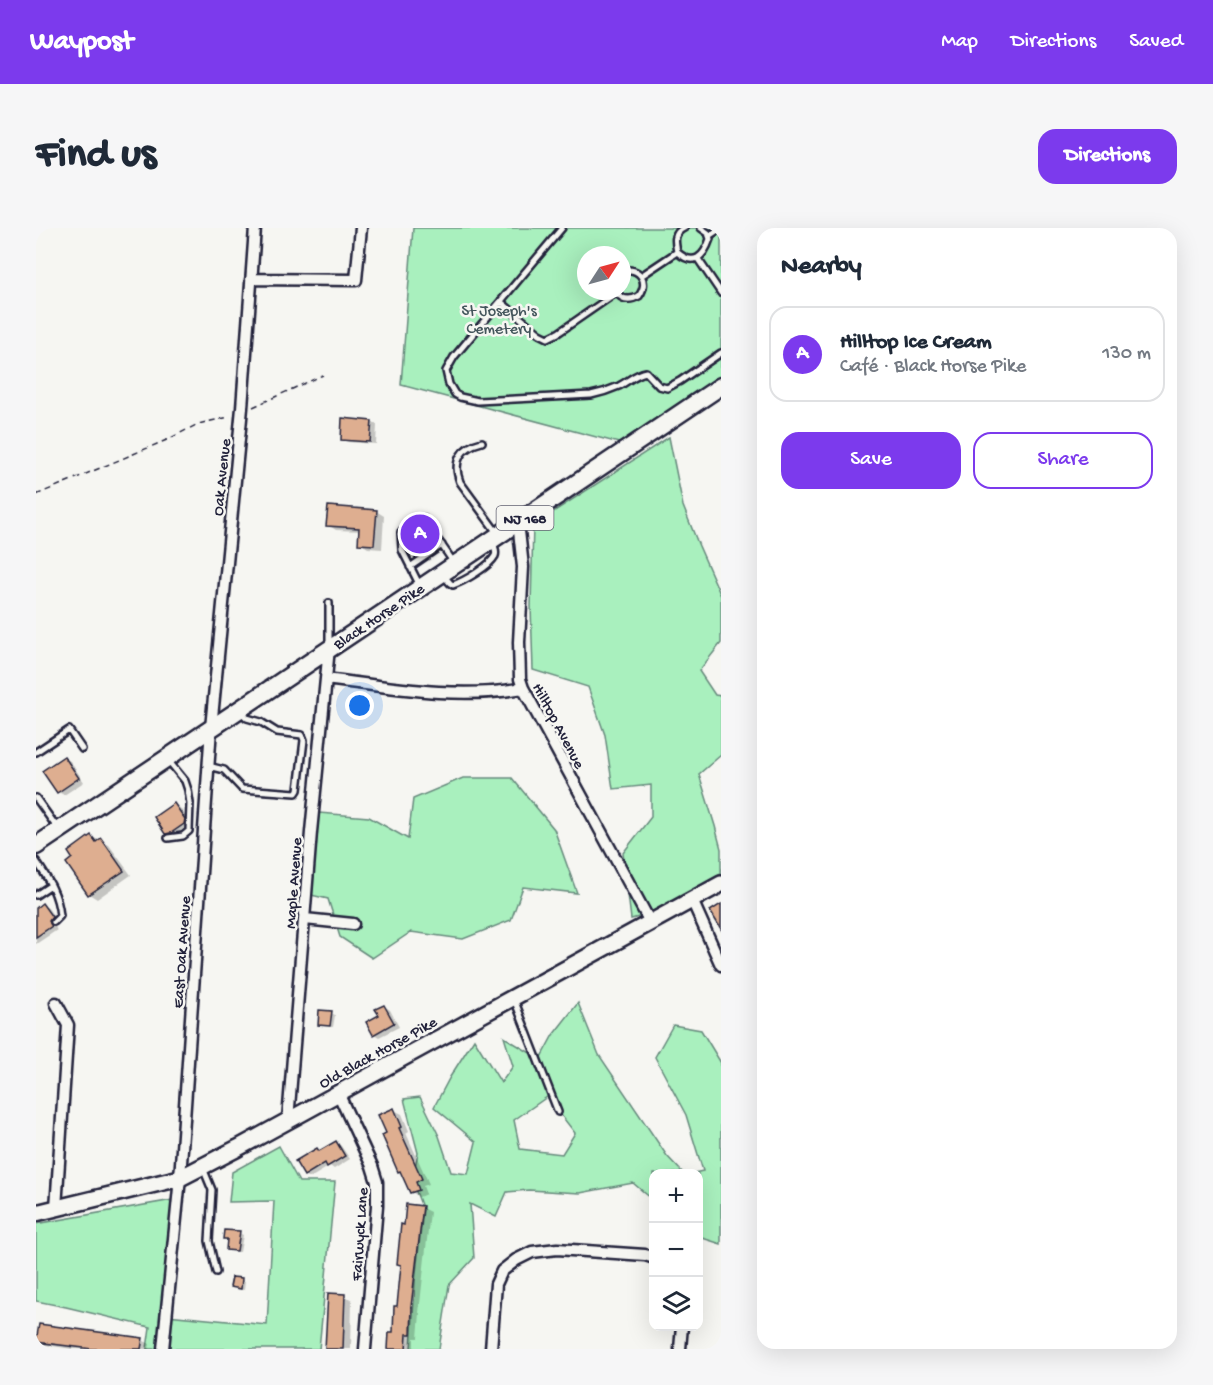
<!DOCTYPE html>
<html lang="en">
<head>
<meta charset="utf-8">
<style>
	body { margin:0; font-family:"Gochi Hand",sans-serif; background:#f6f6f7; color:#1f2937 }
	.controls { position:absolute; right:18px; bottom:18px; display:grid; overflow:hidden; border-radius:12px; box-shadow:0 6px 24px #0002 }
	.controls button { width:54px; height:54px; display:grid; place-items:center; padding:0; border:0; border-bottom:2px solid #e0e1e3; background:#fff; color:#1f2937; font:30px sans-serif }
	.compass { position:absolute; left:541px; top:18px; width:54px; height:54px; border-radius:50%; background:#fff; box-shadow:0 6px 24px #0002; rotate:54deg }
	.you { position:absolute; left:324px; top:478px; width:21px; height:21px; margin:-15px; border:4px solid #fff; border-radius:50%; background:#1a73e8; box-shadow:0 0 0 9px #1a73e833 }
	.badge { display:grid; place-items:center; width:39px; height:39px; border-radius:50%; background:#7c3aed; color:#fff; font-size:20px; font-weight:700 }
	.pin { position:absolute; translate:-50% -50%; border:3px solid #fff; box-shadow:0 2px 6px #0006 }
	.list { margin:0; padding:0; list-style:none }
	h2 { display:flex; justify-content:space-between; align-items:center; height:78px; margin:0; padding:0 24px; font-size:26px }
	h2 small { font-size:20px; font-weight:400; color:#747a83 }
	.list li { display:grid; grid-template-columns:39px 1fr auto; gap:18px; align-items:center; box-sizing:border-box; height:96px; margin:0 12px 12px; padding:0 12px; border:2px solid #e0e1e3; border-radius:18px }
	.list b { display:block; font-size:22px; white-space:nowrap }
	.list p { margin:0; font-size:20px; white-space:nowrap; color:#747a83 }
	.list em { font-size:20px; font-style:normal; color:#747a83 }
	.actions { display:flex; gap:12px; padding:18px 24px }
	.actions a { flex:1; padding:14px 0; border:2px solid #7c3aed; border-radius:18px; text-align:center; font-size:21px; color:#7c3aed }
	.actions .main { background:#7c3aed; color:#fff }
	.icon { flex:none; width:33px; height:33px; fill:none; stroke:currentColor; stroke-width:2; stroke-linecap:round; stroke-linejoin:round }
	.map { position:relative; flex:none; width:685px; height:1121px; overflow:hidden; border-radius:18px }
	header { display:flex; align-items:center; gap:36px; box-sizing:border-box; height:84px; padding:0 30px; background:#7c3aed; color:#fff }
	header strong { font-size:28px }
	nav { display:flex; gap:33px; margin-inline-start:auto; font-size:21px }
	.intro { display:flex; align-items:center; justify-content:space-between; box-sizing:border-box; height:144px; padding:0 36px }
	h1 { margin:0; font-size:42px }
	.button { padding:15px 27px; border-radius:18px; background:#7c3aed; color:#fff; font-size:21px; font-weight:700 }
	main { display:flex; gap:36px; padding:0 36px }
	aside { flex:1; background:#fff; border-radius:18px; box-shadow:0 6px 24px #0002 }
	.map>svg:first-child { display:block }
</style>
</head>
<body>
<header>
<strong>Waypost</strong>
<nav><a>Map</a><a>Directions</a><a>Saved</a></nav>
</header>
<div class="intro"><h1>Find us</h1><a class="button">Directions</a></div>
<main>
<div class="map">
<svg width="685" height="1121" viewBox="0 0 685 1121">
	<rect width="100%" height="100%" fill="#f6f6f2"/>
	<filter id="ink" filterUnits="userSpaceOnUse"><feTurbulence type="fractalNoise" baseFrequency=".0167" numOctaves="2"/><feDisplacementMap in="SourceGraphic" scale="12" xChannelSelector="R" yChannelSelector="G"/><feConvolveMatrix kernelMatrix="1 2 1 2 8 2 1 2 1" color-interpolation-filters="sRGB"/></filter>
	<g filter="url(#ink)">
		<path fill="#a9f0be" stroke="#66897c" stroke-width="1.5" fill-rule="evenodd" d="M377,0H685V158L594,218L365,157ZM550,27H586V63H550Z
			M633,209L647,278L663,318L685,368V415L663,443L679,467L685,468V527L663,546L679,598L685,621V646L622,684L595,691L587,625L615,589V557L577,561L569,507L552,459L497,442L495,378L497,297Z
			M427,550H476L518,601L541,665L487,659L475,692L427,711L375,704L336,730L304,709L292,671L275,667L283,585L333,589L372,611L377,571Z
			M542,775L563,827L631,928L647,945L618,946L617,972L597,955L544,965L493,962L471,964L460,989L434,976L438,1030L413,1057L403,1121H375L379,1054L387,982L376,953L382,925L368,871L384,869L403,908L415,944L432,946L440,914L398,879L414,849L438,811L465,855L477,838L468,809L504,831L517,807ZM511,869L539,905L526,926L484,921L478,892Z
			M637,797L665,802L685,835V1016L663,1009L662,946L658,945L667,943L650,887L619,829Z
			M243,918L263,954H299L283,1121H111L114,1099L30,1079L0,1073V996L137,972L131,1087L231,1097L238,973L193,974L196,944Z"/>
		<path fill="#0003" d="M336,194L341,197L340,216L312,214L306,211Z
			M340,283L348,288L346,321L332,320L324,315L325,303L300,302L292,297Z
			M386,298L389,300L397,311L386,318L383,316Z
			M28,530L34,533L48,554L28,567L22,564Z
			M138,577L144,580L154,595V599L141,607L136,608L130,605Z
			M56,609L73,617L95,647L61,671L53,666L32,635L38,631Z
			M6,677L12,680L21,693L18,697L21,702L0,716V681Z
			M348,778L354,782L363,799L343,809L338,806Z
			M295,785L299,787L297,799L287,798L283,796Z
			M358,882L366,886L373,903L370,905L393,956L387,958L390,966L383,969L376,964L367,945L363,943L352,906Z
			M300,914L305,918L314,931L298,941L294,938L274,950L269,947L281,921L285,923Z
			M386,980L394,984L383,1085H384L382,1110H378V1121H354L358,1106L362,1080L369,998Z
			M203,1005L207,1007L204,1024L195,1023L191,1021Z
			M197,1050L206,1052L209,1054L208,1062L199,1060L196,1059Z
			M308,1067L316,1072L315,1121H290Z
			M106,1112L114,1116L113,1121H36L10,1117L2,1113Z"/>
		<path fill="#deae90" stroke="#22223b" stroke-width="1.5" d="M306,190L336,193L334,214L305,212Z
			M292,278L341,282L338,317L322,316L323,300L290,298Z
			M386,297L394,309L382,317L373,305Z
			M28,528L43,550L21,565L6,543Z
			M138,575L149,591L148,596L135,605L129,606L118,589Z
			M55,607L60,614L65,610L88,643L52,667L30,635L36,630L32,624Z
			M6,675L16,689L13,693L16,698L0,709V680Z
			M685,676V701L674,683Z
			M348,777L358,795L337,807L330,794L343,787L339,781Z
			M283,782L296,783L294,798L282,797Z
			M358,880L366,899L363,900L386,951L380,954L383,962L374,965L364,943L362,944L346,907L350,905L342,887Z
			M300,913L309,928L291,939L289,935L268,948L259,933L281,920L283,923Z
			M370,976L387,978L375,1079H376L375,1106H371L370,1121H352L353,1104H357L358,1078H361L365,1037L361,1036L365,996L368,997Z
			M188,1002L204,1003L201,1023L190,1022L191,1011H187Z
			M196,1049L206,1050L205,1061L194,1059Z
			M292,1065L309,1066L307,1121H289Z
			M3,1096L107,1110L105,1121H56L0,1114Z"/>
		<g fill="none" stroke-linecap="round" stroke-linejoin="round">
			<g stroke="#22223b" stroke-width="10">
				<path id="lane" d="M526,0L418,129L410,143L413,156L419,166L424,169L442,173L555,167C565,165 574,162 583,158C593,153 599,146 610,144L623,158L631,160L644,153L685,125
					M648,0C637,5 639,14 641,24C658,39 668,29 674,11L672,5L665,0
					M673,8L685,0
					M662,31L685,65
					M605,48L641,24
					M580,64C586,72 594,73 603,68C614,53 603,38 586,43
					M465,74L504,106L512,110L522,105L580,65
					M446,214C425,219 416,233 424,254L462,306
					M374,339L406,317
					M407,347L414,355L417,357C428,353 453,339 459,328C461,324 458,318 457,314
					M384,358L366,322L365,304L387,290L418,335
					M293,419V375
					M0,524L33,502L46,521
					M131,531L149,553L152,562L154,575L153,603L147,608L132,610
					M172,538L188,542L206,561L260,565L262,562L268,512L266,507L241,504L225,494L211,490L205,484
					M0,570L22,601
					M0,633C12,651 22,665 24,688L18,694
					M0,667L15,657
					M478,771L522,884
					M167,940L176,962L173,1013L180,1044"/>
			</g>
			<g stroke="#22223b" stroke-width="15">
				<path id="street" d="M215,51L320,52L325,0
					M482,294L487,339L483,414L484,451L487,460L614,694
					M290,451C353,459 423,472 487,460
					M656,672L685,737
					M269,691L317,696
					M302,865L336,938L341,954V978L329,1121
					M252,892L275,604L293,420
					M20,980L32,797L20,775
					M127,1121L144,950L175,500L206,180L219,0
					M455,1121L460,1056L466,1043L480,1032L496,1024L521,1021L609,1027L618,1030
					M644,1121L646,1098"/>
			</g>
			<g stroke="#22223b" stroke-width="20">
				<path id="secondary" d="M0,985L144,950L202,920L685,656"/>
			</g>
			<g stroke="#22223b" stroke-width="21">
				<path id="primary" d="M0,618L685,158"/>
			</g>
			<path stroke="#22223b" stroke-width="1.5" stroke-dasharray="6 4.5" stroke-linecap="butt" d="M217,179L287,147
				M0,267L133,211L162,196L193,189"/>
			<use href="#lane" stroke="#f6f6f2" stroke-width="5"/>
			<use href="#street" stroke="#f6f6f2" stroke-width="10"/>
			<use href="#secondary" stroke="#f6f6f2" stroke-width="15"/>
			<use href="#primary" stroke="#f6f6f2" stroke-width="16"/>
		</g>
	</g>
	<g text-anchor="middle" stroke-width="5" stroke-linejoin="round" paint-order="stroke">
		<rect fill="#f6f6f2" stroke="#626272" stroke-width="1.5" x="460.5" y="278" width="57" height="24" rx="4.5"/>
		<g font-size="15" font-weight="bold" fill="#22223b">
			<text x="489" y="295">NJ 168</text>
		</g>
		<g font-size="16" fill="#44565c" stroke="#f6f6f2">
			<text x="463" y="87">St Joseph's<tspan x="463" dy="18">Cemetery</tspan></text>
		</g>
		<g font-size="16" fill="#22223b" stroke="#f6f6f2">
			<text transform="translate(184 249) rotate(-84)" y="6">Oak Avenue</text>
			<text transform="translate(342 387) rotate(-34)" y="6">Black Horse Pike</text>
			<text transform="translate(524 497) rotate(62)" y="6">Hilltop Avenue</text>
			<text transform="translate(256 655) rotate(-86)" y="6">Maple Avenue</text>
			<text transform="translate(144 724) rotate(-86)" y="6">East Oak Avenue</text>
			<text transform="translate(341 823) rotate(-29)" y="6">Old Black Horse Pike</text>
			<text transform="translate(322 1006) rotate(-86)" y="6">Fairwyck Lane</text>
		</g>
	</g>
</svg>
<div class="controls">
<button>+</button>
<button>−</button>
<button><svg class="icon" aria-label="layers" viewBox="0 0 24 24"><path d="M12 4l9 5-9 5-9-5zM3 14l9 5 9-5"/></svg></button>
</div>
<svg class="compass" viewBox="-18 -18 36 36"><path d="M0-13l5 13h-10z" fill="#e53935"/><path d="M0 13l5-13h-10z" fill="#747a83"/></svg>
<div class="you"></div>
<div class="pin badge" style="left:384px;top:306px">A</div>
</div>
<aside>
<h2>Nearby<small></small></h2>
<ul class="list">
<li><span class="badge">A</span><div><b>Hilltop Ice Cream</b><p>Café · Black Horse Pike</p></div><em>130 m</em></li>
</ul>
<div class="actions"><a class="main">Save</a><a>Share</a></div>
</aside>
</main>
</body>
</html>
